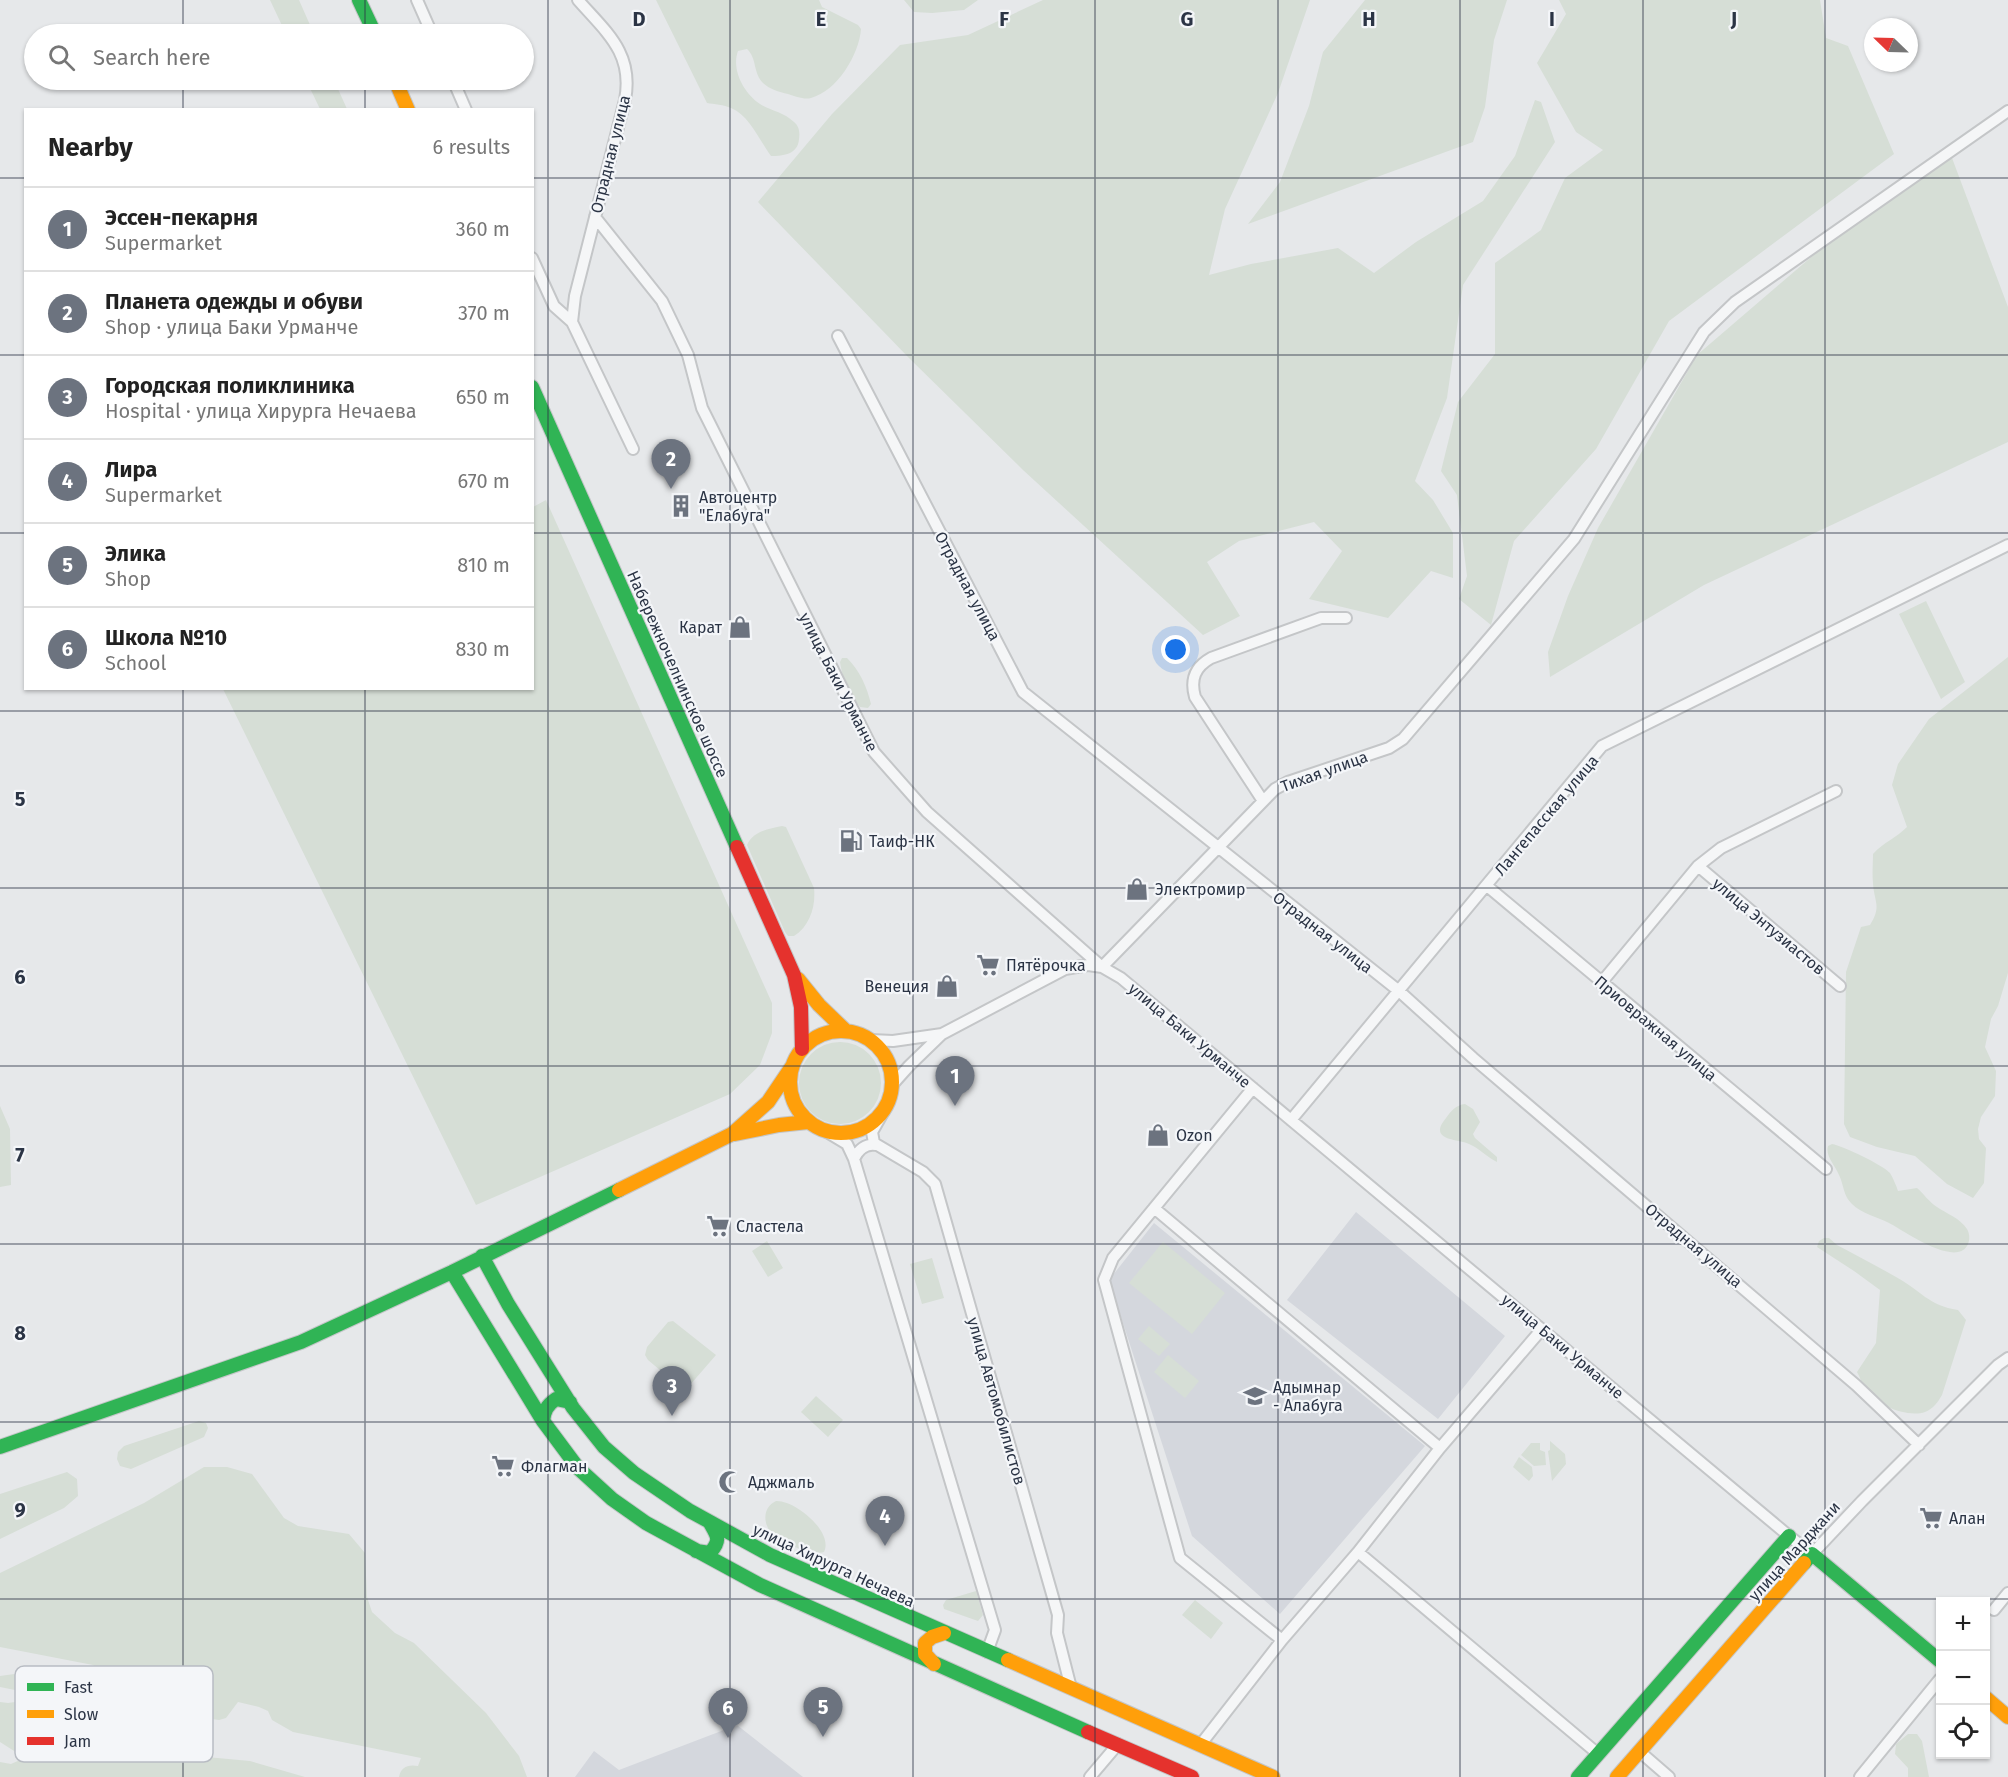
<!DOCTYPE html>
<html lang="en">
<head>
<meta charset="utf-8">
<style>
	body { margin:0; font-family:"Fira Sans",sans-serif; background:#f6f6f6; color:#222 }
	.controls { position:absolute; right:18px; bottom:18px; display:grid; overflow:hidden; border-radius:0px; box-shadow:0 2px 4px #0004 }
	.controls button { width:54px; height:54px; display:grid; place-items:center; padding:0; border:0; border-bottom:2px solid #e0e0e0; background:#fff; color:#222; font:30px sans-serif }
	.compass { position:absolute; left:1864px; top:18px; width:54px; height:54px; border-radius:50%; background:#fff; box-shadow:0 2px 4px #0004; rotate:293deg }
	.you { position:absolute; left:1176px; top:650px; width:21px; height:21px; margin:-15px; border:4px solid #fff; border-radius:50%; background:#1a73e8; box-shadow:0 0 0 9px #1a73e833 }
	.badge { display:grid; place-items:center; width:39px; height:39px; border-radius:50%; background:#6c737f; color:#fff; font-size:20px; font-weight:700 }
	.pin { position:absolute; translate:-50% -50px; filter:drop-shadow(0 2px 3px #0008) }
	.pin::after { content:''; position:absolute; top:32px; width:21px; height:18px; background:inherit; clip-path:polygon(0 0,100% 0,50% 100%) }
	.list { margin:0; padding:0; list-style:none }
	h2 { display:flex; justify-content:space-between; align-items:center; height:78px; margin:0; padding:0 24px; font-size:26px }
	h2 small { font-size:20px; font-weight:400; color:#767676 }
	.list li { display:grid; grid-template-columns:39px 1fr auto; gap:18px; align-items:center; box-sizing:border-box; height:84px; padding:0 24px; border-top:2px solid #e0e0e0 }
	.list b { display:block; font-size:22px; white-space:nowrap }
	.list p { margin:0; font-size:20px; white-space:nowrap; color:#767676 }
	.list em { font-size:20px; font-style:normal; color:#767676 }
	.icon { flex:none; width:33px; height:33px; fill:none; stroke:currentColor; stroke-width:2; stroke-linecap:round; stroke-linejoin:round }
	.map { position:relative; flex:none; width:2008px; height:1777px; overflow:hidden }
	.search { position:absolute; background:#fff; box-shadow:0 2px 4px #0004; left:24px; top:24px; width:510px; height:66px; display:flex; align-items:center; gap:15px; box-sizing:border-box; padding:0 21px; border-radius:33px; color:#767676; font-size:22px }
	.panel { position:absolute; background:#fff; box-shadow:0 2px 4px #0004; left:24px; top:108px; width:510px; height:582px; border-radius:0px }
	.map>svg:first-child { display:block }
</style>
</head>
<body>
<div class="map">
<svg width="2008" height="1777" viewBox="0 0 2008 1777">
	<rect width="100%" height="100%" fill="#e6e8ea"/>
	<path fill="#d4d7dd" d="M1356,1212L1505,1336L1438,1419L1287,1300Z
		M1154,1223L1425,1446L1280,1614L1192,1536L1109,1280Z
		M737,1725L803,1777H575L594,1751L619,1770Z"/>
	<path fill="#d6ded6" d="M270,0H299L314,34H286Z
		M656,0H819L822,7L858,25L861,29C859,55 837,91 811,98C804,100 795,96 788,94C779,92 769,89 763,83C753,73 757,58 747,49L738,51C731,70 744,93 760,104C771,111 784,112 794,122C799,126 800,132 799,139C798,154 784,156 771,156C759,140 750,116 731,108C724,105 714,104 707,103Z
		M904,0H978L964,10L932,13L914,12Z
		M1043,0H1310L1278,93L1225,209L1209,275L1251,264L1338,248L1374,273L1416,242L1483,201L1515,156L1535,100L1541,102L1555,142L1463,285L1447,398L1415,481L1433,500L1453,533V578L1431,571L1388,618L1309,599L1342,551L1314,522L1239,541L1207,562L1240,616L1203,635L1023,470L909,358L758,202L832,114L900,45L968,35Z
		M1365,0H1507L1494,40L1485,107L1473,142L1248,224L1280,182L1309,106L1323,52Z
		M1559,0H1820L1826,38L1848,46L1894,154L1669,321L1596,449L1514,541L1491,625L1459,599L1467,576L1457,495L1441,471L1458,402L1495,354V263L1541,230L1565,178L1603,150L1576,132L1537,63L1566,14Z
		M306,80H334L347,109H320Z
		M1952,158L2008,307V442L1704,585L1550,677L1548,652L1568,596L1598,528L1697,355L1830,241Z
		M546,500L772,1003V1033L760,1065L730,1094L476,1205L223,689L532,688L533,507Z
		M1926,601L1965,682L1941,699L1899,614Z
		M2008,657V973L1998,1006L1991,1019L1985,1047L1996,1071L1995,1096L1981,1117L1978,1129L1979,1139L1986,1148L1984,1183L1973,1198L1947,1184L1915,1156L1877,1147L1850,1137L1844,1124L1846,972L1861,927L1870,925C1882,906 1874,902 1873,883C1872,873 1873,863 1873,854C1884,842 1896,838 1907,827L1892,785L1898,764L1929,719Z
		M842,658H847C860,671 867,687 871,704L868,708L860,707C850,695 842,678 840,662Z
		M782,826L786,827L814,888C816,906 810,926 794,936H788L785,932L747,845C753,831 769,829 782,826Z
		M799 1083a41 41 0 1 1 82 0a41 41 0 1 1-82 0Z
		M1465,1104L1473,1109L1480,1122L1473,1134L1475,1138L1497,1157V1162C1487,1157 1479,1148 1469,1144C1458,1139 1427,1141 1446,1118C1451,1111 1456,1105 1465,1104Z
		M0,1106L10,1129L11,1185L0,1187Z
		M1832,1144C1843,1146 1883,1165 1890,1173C1893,1178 1896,1185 1898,1191L1917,1188C1924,1194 1929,1202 1937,1207C1947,1214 1960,1218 1967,1229C1970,1234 1970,1241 1967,1246C1954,1267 1903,1230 1889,1223C1877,1217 1861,1213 1852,1204C1843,1196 1844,1185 1839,1175C1835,1165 1825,1156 1828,1146Z
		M1824,1238H1829L1837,1245C1857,1256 1877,1266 1896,1277C1920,1290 1929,1306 1958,1310L1966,1320L1942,1395C1938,1402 1933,1409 1925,1412C1907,1418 1875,1405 1865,1389C1862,1384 1860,1377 1857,1372L1876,1343L1880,1290L1854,1271L1817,1247L1819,1241Z
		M767,1241L783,1268L768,1277L752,1251Z
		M1163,1242L1225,1293L1192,1334L1129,1283Z
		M932,1258L944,1298L922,1304L910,1264Z
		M673,1321L716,1355L690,1385L684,1380L679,1386L648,1360L645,1355L647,1347L668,1322Z
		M1149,1326L1170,1344L1159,1356L1138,1339Z
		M1168,1355L1199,1381L1185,1398L1154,1372Z
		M816,1396L843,1420L828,1437L801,1412Z
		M199,1421L206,1423L208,1428L204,1437L131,1469L120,1466L117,1459L118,1452L124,1446Z
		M1550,1441L1565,1454L1566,1464L1552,1481L1548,1451L1550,1450Z
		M1531,1443H1540V1450L1545,1452L1546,1465L1534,1466L1521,1455Z
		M1519,1457L1532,1467L1533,1476L1529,1481L1513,1467Z
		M204,1467H227L252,1474L284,1518L298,1526L349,1534L365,1553L367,1597L372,1612L395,1633L414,1643L486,1713L519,1756L527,1777H399C401,1767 408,1764 418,1766L421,1758L293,1732L272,1720L268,1711L259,1707L238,1702L226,1718L219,1720L190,1716L168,1722L163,1720L159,1710L151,1706C127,1714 119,1714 104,1693C106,1679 105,1674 93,1665L0,1647V1573L144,1503Z
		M67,1472L77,1479L78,1496L64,1508L0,1539V1494Z
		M776,1501C795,1500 834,1532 824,1552C815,1556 784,1544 775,1537C763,1527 761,1508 776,1501Z
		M976,1591L983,1615L978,1621L944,1609L943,1605L946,1600Z
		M1195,1600L1223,1623L1211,1639L1182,1615Z
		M36,1671L54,1676C61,1699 66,1701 87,1708L93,1716L88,1723L83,1724V1729C103,1747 147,1730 173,1736L174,1748L185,1755L250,1761L305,1777H0V1762L11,1764L20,1760L22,1756L0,1742V1702L8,1703L22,1701L24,1696L20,1691L0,1687V1676Z
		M1908,1734H1917L1922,1741L1929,1777H1908V1768L1895,1754L1896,1744Z"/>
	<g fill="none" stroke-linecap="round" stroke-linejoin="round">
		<g stroke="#c4c6c8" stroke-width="14">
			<path id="street" d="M417,0L432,34
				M453,80L466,110
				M595,217L662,301L688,355L702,408L874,752L927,812L1102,967L1121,978L1789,1536L1812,1554L1862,1501L1998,1365L2008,1358
				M532,258L554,306L572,322L633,449
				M572,322L575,296L625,100C634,53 606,32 578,0
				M838,336L1023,692L1399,991L1473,1058L1856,1385L1919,1445
				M1263,801L1195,697C1190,679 1195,667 1211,658L1321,618H1346
				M1698,866L1840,986
				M1487,886L1826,1169
				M1601,983L1698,866L1721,848L1836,791
				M871,1040L893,1041L942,1034
				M892,1085L909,1066L942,1034L1065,969L1088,965L1102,967L1275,789L1288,782L1389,748L1403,739L1574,539L1704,332L1735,302L2008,111
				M1253,1088L1113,1258L1104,1280L1180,1558L1282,1640
				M885,1109L872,1132L874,1143L923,1172L935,1184L1058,1615L1057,1633L1071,1688
				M1291,1120L1602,746L2008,545
				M827,1132L847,1144L854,1159L995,1630L987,1652
				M854,1159C858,1150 866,1143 876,1145
				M1154,1208L1440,1448
				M1358,1552L1597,1753
				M1994,1610L2008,1593
				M1201,1744L1282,1640L1358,1552L1440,1448L1542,1329
				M1639,1751L1669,1777
				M1090,1777L1118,1744
				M1860,1777L1940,1679"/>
		</g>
		<g stroke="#c4c6c8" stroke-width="16">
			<path id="fast" d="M359,0L375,34
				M532,387L737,847
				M482,1256L508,1304L573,1408L604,1447L634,1473L690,1511L770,1555L1008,1660
				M452,1272L543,1421L578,1468L612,1499L646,1523L760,1585L1088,1732
				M543,1421C544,1411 547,1405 556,1399L570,1402
				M0,1447L301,1342L452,1272L619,1190
				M696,1551L710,1553C721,1540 718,1537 710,1523
				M1804,1563L1812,1554L1940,1661
				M1578,1777L1789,1536"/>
		</g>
		<g stroke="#c4c6c8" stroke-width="16">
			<path id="slow" d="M395,80L408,110
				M798,979L819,1005L846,1031
				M790 1082a51 51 0 1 1 102 0a51 51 0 1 1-102 0Z
				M735,1134L779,1125L808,1122
				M619,1190L732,1134L768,1102L793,1065
				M1008,1660L1273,1777
				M934,1664L925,1654V1643L932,1637L944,1633
				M1986,1698L2008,1717
				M1617,1777L1804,1563"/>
		</g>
		<g stroke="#c4c6c8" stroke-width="16">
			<path id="jam" d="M737,847L794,975L801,1007L802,1049
				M1088,1732L1192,1777"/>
		</g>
		<use href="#street" stroke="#f5f6f7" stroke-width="10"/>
		<use href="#fast" stroke="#30b455" stroke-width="14"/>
		<use href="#slow" stroke="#ff9f0a" stroke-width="14"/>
		<use href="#jam" stroke="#e5322d" stroke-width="14"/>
	</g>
	<path fill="none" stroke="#2b3445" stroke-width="1.5" stroke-opacity="0.55" d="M183,0V34M365,0V34M548,0V1777M730,0V1777M913,0V1777M1095,0V1777M1278,0V1777M1460,0V1777M1643,0V1777M1825,0V1777M183,80V110M365,80V110M0,178H26M532,178H2008M0,355H26M532,355H2008M0,533H26M532,533H2008M183,688V1777M365,688V1777M0,711H2008M0,888H2008M0,1066H2008M0,1244H2008M0,1422H2008M0,1599H2008"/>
	<defs>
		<g id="building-bare" transform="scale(1.8)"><path d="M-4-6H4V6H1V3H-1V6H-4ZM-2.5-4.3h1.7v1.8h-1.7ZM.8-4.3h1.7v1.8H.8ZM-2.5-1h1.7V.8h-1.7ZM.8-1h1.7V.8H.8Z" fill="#6c737f" stroke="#f4f6f9" stroke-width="2.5" paint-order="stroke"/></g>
		<g id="shop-bare" transform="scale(1.8)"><path d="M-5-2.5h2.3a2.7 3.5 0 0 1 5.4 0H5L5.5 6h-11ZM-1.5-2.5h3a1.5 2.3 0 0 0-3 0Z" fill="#6c737f" stroke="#f4f6f9" stroke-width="2.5" paint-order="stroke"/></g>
		<g id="fuel-bare" transform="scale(1.8)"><path d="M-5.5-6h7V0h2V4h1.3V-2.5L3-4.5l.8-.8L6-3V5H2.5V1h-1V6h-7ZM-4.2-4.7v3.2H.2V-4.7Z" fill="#6c737f" stroke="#f4f6f9" stroke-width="2.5" paint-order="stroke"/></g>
		<g id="supermarket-bare" transform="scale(1.8)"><path d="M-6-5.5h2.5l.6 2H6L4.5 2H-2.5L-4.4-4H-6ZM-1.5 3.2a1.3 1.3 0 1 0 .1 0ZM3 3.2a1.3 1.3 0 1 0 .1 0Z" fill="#6c737f" stroke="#f4f6f9" stroke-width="2.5" paint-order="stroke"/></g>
		<g id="school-bare" transform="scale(1.8)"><path d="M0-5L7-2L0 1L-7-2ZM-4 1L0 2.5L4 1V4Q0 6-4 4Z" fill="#6c737f" stroke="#f4f6f9" stroke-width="2.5" paint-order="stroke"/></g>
		<g id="mosque-bare" transform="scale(1.8)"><path d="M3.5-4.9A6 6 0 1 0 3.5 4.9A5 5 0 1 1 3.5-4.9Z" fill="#6c737f" stroke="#f4f6f9" stroke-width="2.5" paint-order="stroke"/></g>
	</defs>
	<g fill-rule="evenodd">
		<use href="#building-bare" x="681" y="506"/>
		<use href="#shop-bare" x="740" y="627"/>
		<use href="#fuel-bare" x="851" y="841"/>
		<use href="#shop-bare" x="1137" y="889"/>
		<use href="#supermarket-bare" x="988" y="965"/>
		<use href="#shop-bare" x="947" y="986"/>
		<use href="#shop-bare" x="1158" y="1135"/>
		<use href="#supermarket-bare" x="718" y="1226"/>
		<use href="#school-bare" x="1255" y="1396"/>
		<use href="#supermarket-bare" x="503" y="1466"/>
		<use href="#mosque-bare" x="730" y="1482"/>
		<use href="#supermarket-bare" x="1931" y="1518"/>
	</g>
	<g text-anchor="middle" stroke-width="4.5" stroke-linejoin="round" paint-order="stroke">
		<g font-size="16" fill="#2b3445" stroke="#f4f6f9">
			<text transform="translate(610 154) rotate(-76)" y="6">Отрадная улица</text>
			<text transform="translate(968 586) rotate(62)" y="6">Отрадная улица</text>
			<text transform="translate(678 674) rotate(66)" y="6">Набережночелнинское шоссе</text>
			<text transform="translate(839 682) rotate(63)" y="6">улица Баки Урманче</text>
			<text transform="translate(1324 771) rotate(-20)" y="6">Тихая улица</text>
			<text transform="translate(1546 815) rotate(-50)" y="6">Лангепасская улица</text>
			<text transform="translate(1769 926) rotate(40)" y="6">улица Энтузиастов</text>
			<text transform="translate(1323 932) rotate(38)" y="6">Отрадная улица</text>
			<text transform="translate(1656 1028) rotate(40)" y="6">Приовражная улица</text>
			<text transform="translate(1190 1035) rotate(40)" y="6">улица Баки Урманче</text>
			<text transform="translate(1694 1245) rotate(40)" y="6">Отрадная улица</text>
			<text transform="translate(1563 1346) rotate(40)" y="6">улица Баки Урманче</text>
			<text transform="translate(997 1401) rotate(74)" y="6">улица Автомобилистов</text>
			<text transform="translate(1794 1551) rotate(-48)" y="6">улица Марджани</text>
			<text transform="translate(834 1565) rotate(25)" y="6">улица Хирурга Нечаева</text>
		</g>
		<g font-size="16" fill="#2b3445" stroke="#f4f6f9" text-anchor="start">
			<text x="699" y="503">Автоцентр<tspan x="699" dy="18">"Елабуга"</tspan></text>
			<text x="722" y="633" text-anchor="end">Карат</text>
			<text x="869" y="847">Таиф-НК</text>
			<text x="1155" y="895">Электромир</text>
			<text x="1006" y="971">Пятёрочка</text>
			<text x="929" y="992" text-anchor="end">Венеция</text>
			<text x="1176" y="1141">Ozon</text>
			<text x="736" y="1232">Сластела</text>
			<text x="1273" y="1393">Адымнар<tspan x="1273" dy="18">- Алабуга</tspan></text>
			<text x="521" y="1472">Флагман</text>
			<text x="748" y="1488">Аджмаль</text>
			<text x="1949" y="1524">Алан</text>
		</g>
	</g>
	<rect x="15" y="1666" width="198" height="96" rx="9" fill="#f4f6f9" stroke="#b8bcc3" stroke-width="1.5"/>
	<rect x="27" y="1683" width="27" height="8" fill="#30b455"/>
	<rect x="27" y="1710" width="27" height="8" fill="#ff9f0a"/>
	<rect x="27" y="1737" width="27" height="8" fill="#e5322d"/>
	<g font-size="16" fill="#2b3445">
		<text x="64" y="1693">Fast</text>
		<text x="64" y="1720">Slow</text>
		<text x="64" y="1747">Jam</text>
	</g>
	<g font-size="20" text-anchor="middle" font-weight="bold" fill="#2b3445" stroke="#f4f6f9" stroke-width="4.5" stroke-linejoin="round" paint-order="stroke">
		<text x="639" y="26">D</text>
		<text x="821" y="26">E</text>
		<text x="1004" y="26">F</text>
		<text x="1187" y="26">G</text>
		<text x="1369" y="26">H</text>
		<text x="1552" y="26">I</text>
		<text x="1734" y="26">J</text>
		<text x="20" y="806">5</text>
		<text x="20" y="984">6</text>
		<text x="20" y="1162">7</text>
		<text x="20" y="1340">8</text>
		<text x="20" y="1517">9</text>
	</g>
</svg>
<div class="controls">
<button>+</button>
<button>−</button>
<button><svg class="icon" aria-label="locate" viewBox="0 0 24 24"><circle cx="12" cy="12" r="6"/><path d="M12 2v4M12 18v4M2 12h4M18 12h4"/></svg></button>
</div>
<svg class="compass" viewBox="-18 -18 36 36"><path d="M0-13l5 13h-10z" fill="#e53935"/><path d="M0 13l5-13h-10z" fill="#767676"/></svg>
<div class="you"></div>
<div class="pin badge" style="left:955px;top:1106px">1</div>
<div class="pin badge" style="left:671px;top:489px">2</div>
<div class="pin badge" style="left:672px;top:1416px">3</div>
<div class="pin badge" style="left:885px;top:1546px">4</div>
<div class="pin badge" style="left:823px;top:1737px">5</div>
<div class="pin badge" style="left:728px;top:1738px">6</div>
<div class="search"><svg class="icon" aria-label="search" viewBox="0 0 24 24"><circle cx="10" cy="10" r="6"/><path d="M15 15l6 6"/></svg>Search here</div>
<section class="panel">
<h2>Nearby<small>6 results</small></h2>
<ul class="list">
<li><span class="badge">1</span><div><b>Эссен-пекарня</b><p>Supermarket</p></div><em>360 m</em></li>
<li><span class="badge">2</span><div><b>Планета одежды и обуви</b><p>Shop · улица Баки Урманче</p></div><em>370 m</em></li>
<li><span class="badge">3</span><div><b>Городская поликлиника</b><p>Hospital · улица Хирурга Нечаева</p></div><em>650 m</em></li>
<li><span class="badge">4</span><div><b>Лира</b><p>Supermarket</p></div><em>670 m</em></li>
<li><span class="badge">5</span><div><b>Элика</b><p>Shop</p></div><em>810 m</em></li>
<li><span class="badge">6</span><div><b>Школа №10</b><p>School</p></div><em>830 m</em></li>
</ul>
</section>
</div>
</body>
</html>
